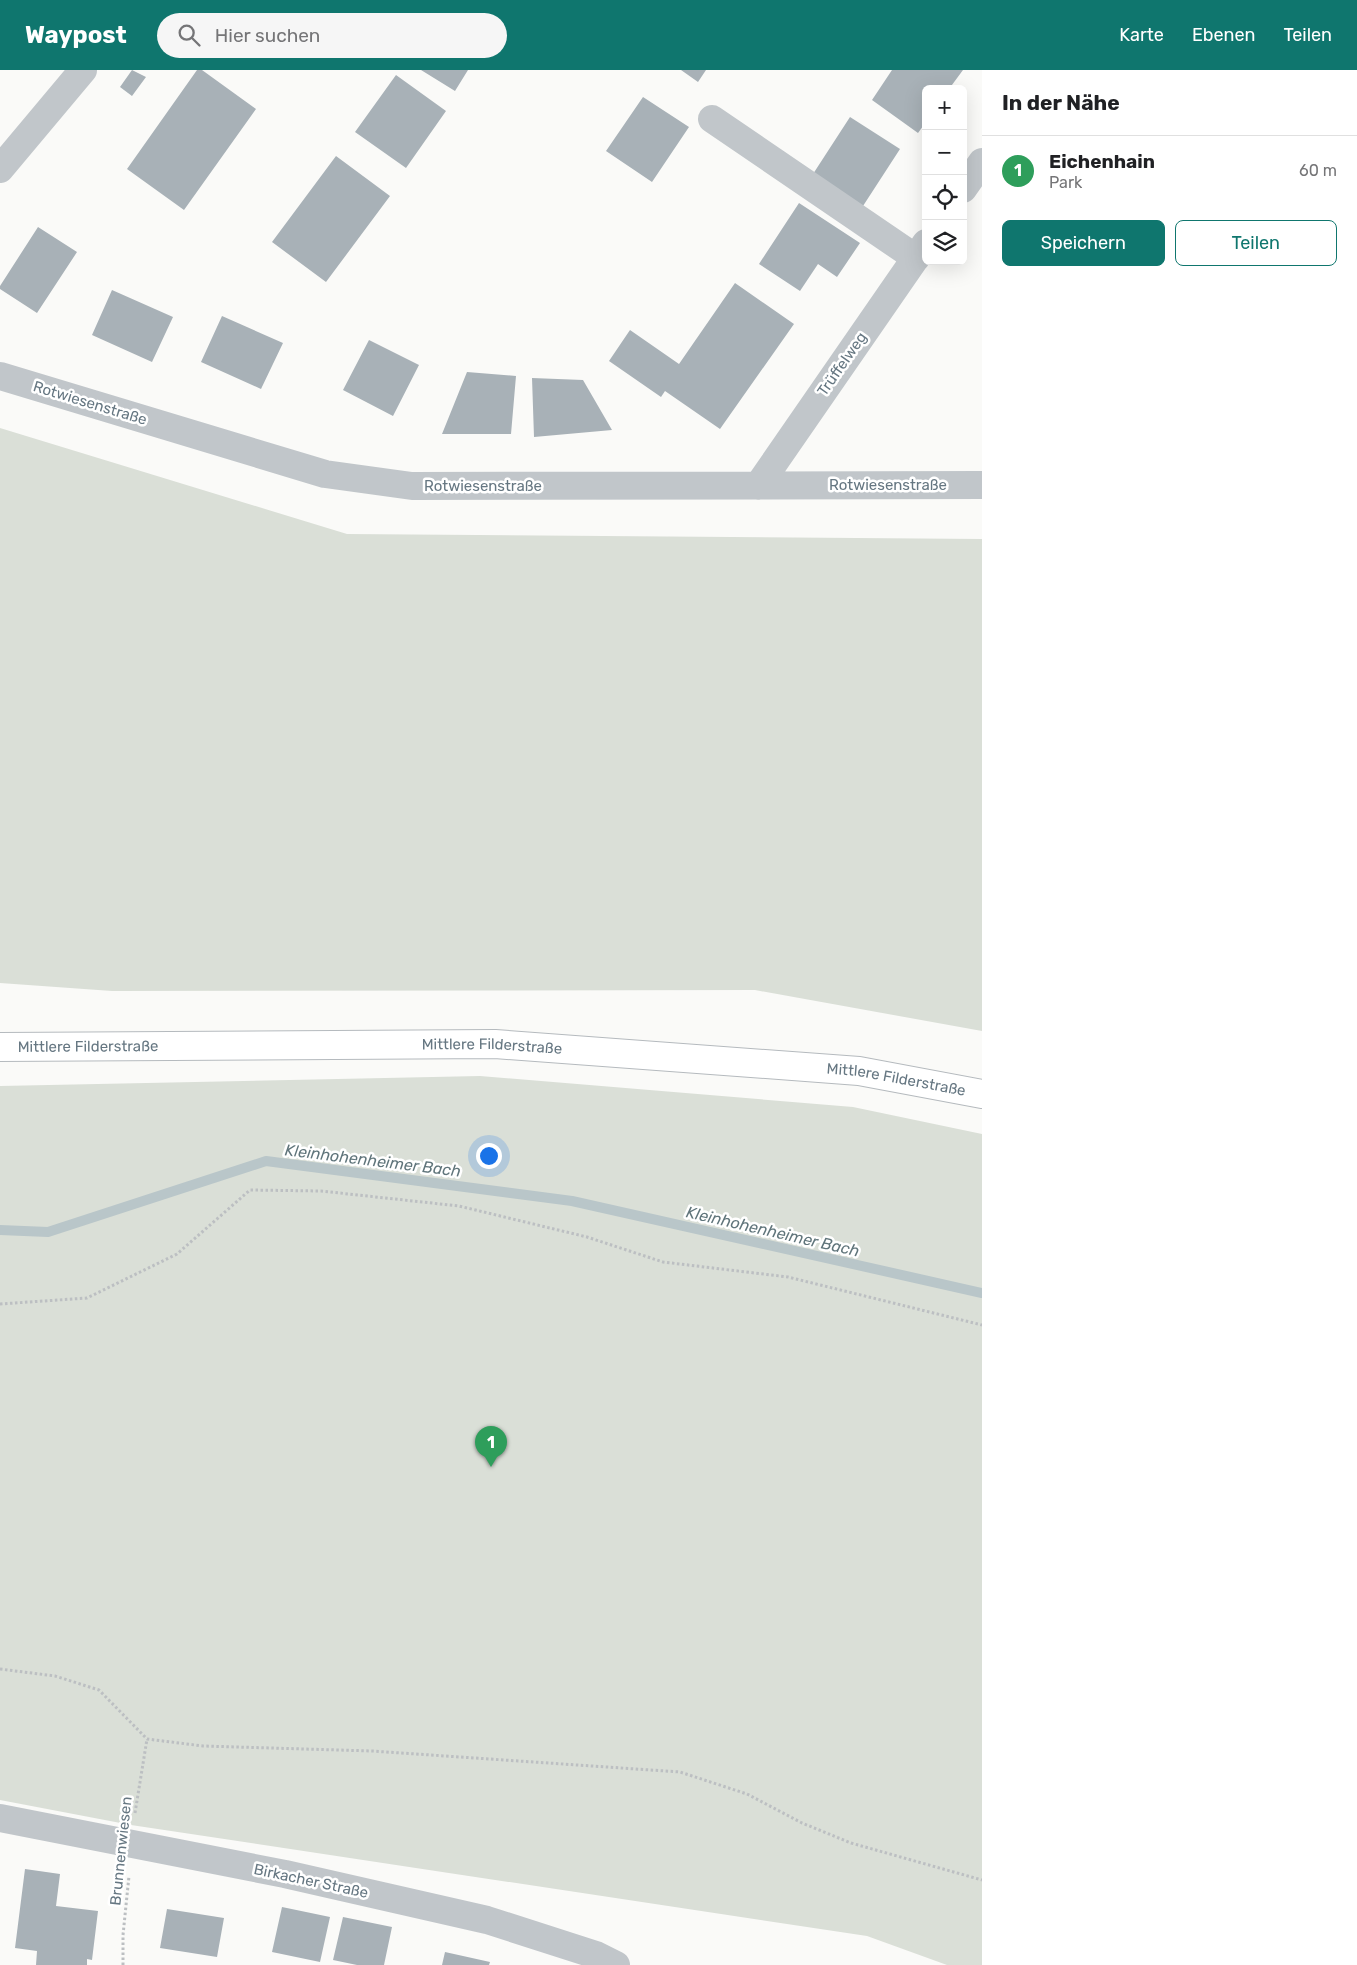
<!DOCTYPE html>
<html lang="de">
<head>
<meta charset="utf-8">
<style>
	body { margin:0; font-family:Rubik,sans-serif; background:#f6f6f6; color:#202124 }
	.controls { position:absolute; right:15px; top:15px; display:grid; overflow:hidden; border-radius:8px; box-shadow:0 5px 20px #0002 }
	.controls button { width:45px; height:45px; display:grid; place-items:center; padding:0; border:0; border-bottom:1px solid #e0e0e0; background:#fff; color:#202124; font:25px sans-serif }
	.you { position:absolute; left:488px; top:1085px; width:18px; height:18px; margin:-12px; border:4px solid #fff; border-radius:50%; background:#1a73e8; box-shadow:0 0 0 8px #1a73e833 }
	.badge { display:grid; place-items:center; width:32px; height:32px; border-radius:50%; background:#0f766e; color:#fff; font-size:16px; font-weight:700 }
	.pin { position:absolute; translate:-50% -41px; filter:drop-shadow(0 1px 2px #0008) }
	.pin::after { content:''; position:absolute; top:26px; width:18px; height:15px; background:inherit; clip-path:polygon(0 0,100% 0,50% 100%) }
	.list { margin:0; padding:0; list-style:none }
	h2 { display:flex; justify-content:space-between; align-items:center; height:65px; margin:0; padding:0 20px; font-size:21px }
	h2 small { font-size:16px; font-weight:400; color:#757577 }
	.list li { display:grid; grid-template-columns:32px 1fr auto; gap:15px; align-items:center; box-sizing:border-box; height:70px; padding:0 20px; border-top:1px solid #e0e0e0 }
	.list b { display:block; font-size:19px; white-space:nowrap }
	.list p { margin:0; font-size:16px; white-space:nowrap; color:#757577 }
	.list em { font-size:16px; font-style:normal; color:#757577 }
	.actions { display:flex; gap:10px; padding:15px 20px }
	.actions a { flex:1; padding:11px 0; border:1px solid #0f766e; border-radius:8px; text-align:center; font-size:18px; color:#0f766e }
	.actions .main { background:#0f766e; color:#fff }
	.icon { flex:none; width:28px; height:28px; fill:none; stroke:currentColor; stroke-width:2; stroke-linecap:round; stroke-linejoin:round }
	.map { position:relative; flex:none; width:982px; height:1895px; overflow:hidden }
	header { display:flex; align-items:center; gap:30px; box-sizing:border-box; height:70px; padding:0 25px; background:#0f766e; color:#fff }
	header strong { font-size:24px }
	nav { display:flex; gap:28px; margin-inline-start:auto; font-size:18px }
	.search { width:350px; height:45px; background:#f6f6f6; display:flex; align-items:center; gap:12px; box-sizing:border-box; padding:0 18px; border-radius:28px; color:#757577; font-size:19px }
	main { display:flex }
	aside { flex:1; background:#fff }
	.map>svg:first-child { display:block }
</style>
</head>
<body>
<header>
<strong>Waypost</strong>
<div class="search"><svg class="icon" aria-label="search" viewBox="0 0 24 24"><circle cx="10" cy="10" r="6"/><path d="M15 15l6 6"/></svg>Hier suchen</div>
<nav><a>Karte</a><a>Ebenen</a><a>Teilen</a></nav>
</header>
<main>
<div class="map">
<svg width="982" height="1895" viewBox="0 0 982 1895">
	<rect width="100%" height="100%" fill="#fafaf8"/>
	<path fill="#dadfd7" d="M0,358L347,464L982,469V961L755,920L112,921L0,913Z
		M480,1006L853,1037L982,1064V1895H947L867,1866L131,1755L0,1730V1016Z"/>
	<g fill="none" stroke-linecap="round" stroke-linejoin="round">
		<path stroke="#b9c6c9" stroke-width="10" d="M0,1160L48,1162L266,1091L572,1131L982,1223"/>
	</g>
	<path fill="#a8b1b7" d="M132,0L146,7L132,26L120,17Z
		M197,0H202L256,39L184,140L127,99Z
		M421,0H468L455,21Z
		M681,0H706L698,12Z
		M892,0H963L949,19H926V52L918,63L872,30Z
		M396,5L446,41L406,98L355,62Z
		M643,27L689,57L652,112L606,81Z
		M850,47L900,79L863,136L813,104Z
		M336,86L390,126L326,212L272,172Z
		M799,133L860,173L837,207L818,194L800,221L759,194Z
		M38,157L77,182L37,243L0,219V216Z
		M735,213L794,254L720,359L665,321L661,327L609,291L630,260L679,294Z
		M112,220L173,247L152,292L92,265Z
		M222,246L283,273L261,319L201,292Z
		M369,270L419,295L393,346L343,320Z
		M467,302L516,306L511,364H442Z
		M532,308L583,310L612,360L534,367Z
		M25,1799L60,1804L56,1836L98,1841L92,1890L87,1889V1895H36L37,1881L15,1878Z
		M282,1837L330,1847L320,1892L272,1882Z
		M167,1839L224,1848L217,1887L160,1878Z
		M343,1847L392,1857L384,1895H357L333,1890Z
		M445,1882L490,1892L489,1895H442Z"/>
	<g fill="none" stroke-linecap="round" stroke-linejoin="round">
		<g stroke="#b5babe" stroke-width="30">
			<g id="major">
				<path id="s1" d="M0,977L495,974L859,1001L982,1024"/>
			</g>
		</g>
		<path stroke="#bcbfc2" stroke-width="3" stroke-dasharray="2.5 2.5" stroke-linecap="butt" d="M0,1234L87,1228L177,1184L250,1120L321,1121L459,1136L587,1167L663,1192L788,1207L982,1255
			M0,1599L55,1606L99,1620L147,1669L203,1676L372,1681L680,1702L747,1724L802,1753L851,1773L982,1810
			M135,1743L147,1669
			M123,1895V1865L129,1806"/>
		<path stroke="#c1c6ca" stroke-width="28" d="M712,49L916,188
			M0,99L83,0
			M963,119L982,92
			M0,306L325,404L412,416L982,415
			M758,416L926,173
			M0,1748L285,1804L487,1850L596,1885L616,1895"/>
		<use href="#major" stroke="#fff" stroke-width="28"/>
	</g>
	<g text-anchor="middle" stroke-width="5" stroke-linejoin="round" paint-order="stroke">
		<g font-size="15" fill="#667782" stroke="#fff">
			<text transform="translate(842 294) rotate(-55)" y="5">Trüffelweg</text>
			<text transform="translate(90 333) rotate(17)" y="5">Rotwiesenstraße</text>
			<text x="888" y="420">Rotwiesenstraße</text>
			<text x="483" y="421">Rotwiesenstraße</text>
			<text dy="5" stroke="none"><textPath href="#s1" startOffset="88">Mittlere Filderstraße</textPath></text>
			<text dy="5" stroke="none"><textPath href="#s1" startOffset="492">Mittlere Filderstraße</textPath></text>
			<text dy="5" stroke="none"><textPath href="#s1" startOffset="898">Mittlere Filderstraße</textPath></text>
			<text transform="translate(121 1781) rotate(-84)" y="5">Brunnenwiesen</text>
			<text transform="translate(311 1811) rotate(12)" y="5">Birkacher Straße</text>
		</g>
		<g font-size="16" font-style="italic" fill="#60757b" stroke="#fff">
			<text transform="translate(373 1090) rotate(7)" y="6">Kleinhohenheimer Bach</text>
			<text transform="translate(773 1161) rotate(13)" y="6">Kleinhohenheimer Bach</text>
		</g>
	</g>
</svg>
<div class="controls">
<button>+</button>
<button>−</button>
<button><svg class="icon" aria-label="locate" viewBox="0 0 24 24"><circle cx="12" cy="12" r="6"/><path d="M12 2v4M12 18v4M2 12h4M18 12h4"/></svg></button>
<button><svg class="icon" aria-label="layers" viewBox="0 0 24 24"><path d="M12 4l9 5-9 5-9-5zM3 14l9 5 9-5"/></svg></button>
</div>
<div class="you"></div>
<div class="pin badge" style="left:491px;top:1397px;background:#2e9e5b">1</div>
</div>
<aside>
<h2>In der Nähe<small></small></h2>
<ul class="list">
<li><span class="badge" style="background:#2e9e5b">1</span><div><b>Eichenhain</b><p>Park</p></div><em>60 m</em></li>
</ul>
<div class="actions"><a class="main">Speichern</a><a>Teilen</a></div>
</aside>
</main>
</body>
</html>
